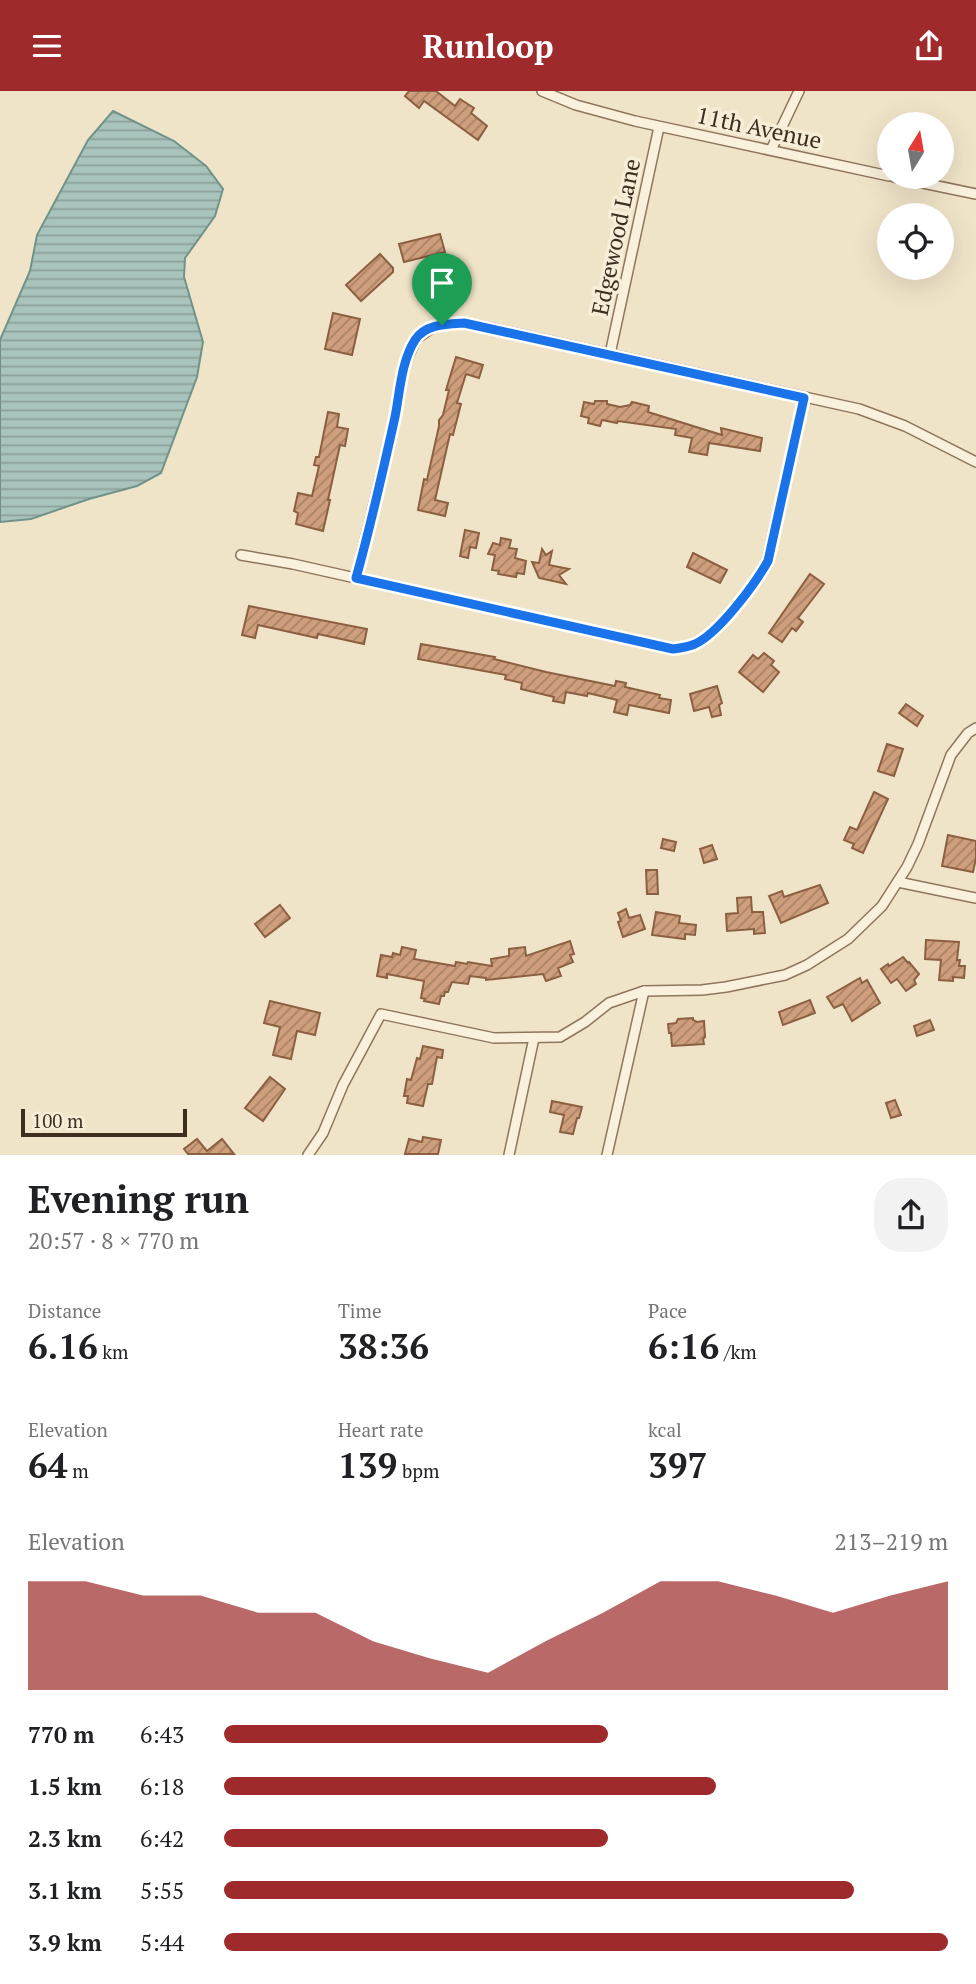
<!DOCTYPE html>
<html lang="en">
<head>
<meta charset="utf-8">
<style>
	body { margin:0; font-family:"PT Serif",serif; background:#f2f2f2; color:#202124; height:100vh; display:flex; flex-direction:column; font-size:26px; white-space:nowrap }
	* { box-sizing:border-box; margin:0 }
	p { font-size:23px; color:#757577 }
	.icon { flex:none; width:38px; height:38px; fill:none; stroke:currentColor; stroke-width:2; stroke-linecap:round; stroke-linejoin:round }
	.map { position:relative; height:1064px; overflow:hidden }
	.drawer { display:flex; flex-direction:column; background:#fff; flex:1 }
	.drawer>* { flex:none }
	.needle { width:46px; rotate:11deg }
	.controls { position:absolute; left:877px; top:21px; display:grid; gap:14px }
	.controls a { display:grid; place-items:center; width:77px; height:77px; border-radius:50%; background:#fff; box-shadow:0 7px 28px #0002; font-size:35px }
	.scale { position:absolute; left:21px; bottom:18px; width:166px; box-sizing:border-box; padding-left:7px; border:4px solid #3d2e20; border-top:0; font-size:19px; line-height:24px; white-space:nowrap; color:#3d2e20; -webkit-text-stroke:5px #f7eed8; paint-order:stroke }
	.pin { position:absolute; display:grid; place-items:center; width:60px; height:60px; color:#fff; margin:-72px -30px; border-radius:50% 50% 50% 0; rotate:-45deg; box-shadow:0 0 7px #0007 }
	.pin .icon { rotate:45deg }
	.round { display:grid; place-items:center; flex:none; width:74px; height:74px; border-radius:28px; background:#f2f2f2 }
	.summary { display:flex; align-items:center; justify-content:space-between; height:119px; padding:0 28px }
	h1 { font-size:38px; font-weight:700; line-height:52px }
	.metrics { display:grid; grid-template-columns:repeat(3,1fr); gap:10px; height:119px; padding:7px 28px }
	.metrics div { display:grid; align-content:center }
	.metrics b { font-size:35px; font-weight:700 }
	.metrics small { font-size:19px; font-weight:400 }
	.metrics p { font-size:19px }
	.chart { height:196px; padding:14px 28px }
	.chart p { display:flex; justify-content:space-between }
	.chart svg { width:100%; height:126px; margin-top:7px; fill:#9e2a2b; opacity:.7 }
	ul { padding:0 28px; list-style:none; font-size:23px }
	li { display:grid; grid-template-columns:112px 84px 1fr; align-items:center; height:52px }
	li i { height:18px; border-radius:9px; background:#9e2a2b }
	header { display:flex; justify-content:space-between; align-items:center; height:91px; padding:0 28px; background:#9e2a2b; color:#fff; font-size:32px; font-weight:700 }
	.map>svg:first-child { display:block }
	.water { fill:url(#water-rules); stroke:#6f938a; stroke-width:2 }
	.building { fill:url(#building-hatch); stroke:#8d5f41; stroke-width:2 }
	.lines { fill:none; stroke-linecap:round; stroke-linejoin:round }
	.minor-casing { stroke:#8d765c; stroke-width:12 }
	.minor { stroke:#faf1dc; stroke-width:9 }
	.route-casing { stroke:#fff; stroke-width:14 }
	.route { stroke:#1a73e8; stroke-width:9 }
	.labels { text-anchor:middle; stroke-width:7; stroke-linejoin:round; paint-order:stroke }
	.street-label { font-size:23px; fill:#3d2e20; stroke:#f7eed8 }
</style>
</head>
<body>
<header><svg class="icon" aria-label="menu" viewBox="0 0 24 24"><path d="M4 6h16M4 12h16M4 18h16"/></svg>Runloop<svg class="icon" aria-label="share" viewBox="0 0 24 24"><path d="M12 15V3M7 8l5-5 5 5M5 13v7h14v-7"/></svg></header>
<div class="map">
<svg width="976" height="1064" viewBox="0 0 976 1064">
	<defs>
		<pattern id="water-rules" width="6" height="5" patternUnits="userSpaceOnUse" patternTransform="scale(1.75)"><rect width="6" height="5" fill="#a9c4bc"/><path d="M0 2.5h6" fill="none" stroke="#8ba098"/></pattern>
		<pattern id="building-hatch" width="6" height="6" patternUnits="userSpaceOnUse" patternTransform="scale(1.75)"><rect width="6" height="6" fill="#cf9f7d"/><path d="M-1 1l2-2M0 6l6-6M5 7l2-2" fill="none" stroke="#a98266"/></pattern>
	</defs>
	<rect width="100%" height="100%" fill="#f0e4c8"/>
	<!-- water -->
	<polygon class="water" points="113,20 174,50 206,75 223,98 215,125 185,167 184,186 203,251 197,286 161,382 137,395 89,408 31,428 0,431 0,249 30,180 37,144 88,49"/>
	<!-- building -->
	<g class="building">
		<polygon points="409,0 436,0 455,15 460,8 474,17 471,22 487,35 478,49 424,10 419,17 405,5"/>
		<polygon points="440,143 445,161 404,171 399,153"/>
		<polygon points="380,163 393,177 393,181 361,210 346,194"/>
		<polygon points="333,222 360,228 352,264 325,258"/>
		<polygon points="456,266 483,274 479,287 466,283 457,312 461,313 453,344 450,343 435,409 448,412 445,425 418,419 424,388 427,389 439,335 439,329 443,324 449,299 446,299"/>
		<polygon points="595,310 607,310 607,313 620,316 630,314 632,311 649,315 648,321 722,344 721,337 762,347 760,360 709,352 707,364 689,361 692,347 675,344 676,338 618,330 617,332 602,329 600,335 588,332 589,327 581,325 584,311 594,313"/>
		<polygon points="328,321 339,323 337,336 348,338 345,355 340,354 328,409 330,409 323,440 296,433 298,422 294,420 298,402 312,405 319,375 314,374 316,366 319,366"/>
		<polygon points="465,439 479,442 476,457 470,456 468,467 460,465"/>
		<polygon points="501,447 511,449 509,457 517,458 515,467 526,470 524,483 517,482 516,486 498,483 499,480 492,479 495,464 488,463 493,452 500,454"/>
		<polygon points="542,458 546,464 552,460 549,474 569,478 559,484 566,493 539,487 532,471 539,472"/>
		<polygon points="693,462 727,479 720,492 687,476"/>
		<polygon points="810,483 824,493 798,527 803,531 796,540 792,537 782,551 769,542"/>
		<polygon points="249,515 367,538 364,553 318,543 317,547 258,534 255,547 242,544"/>
		<polygon points="421,553 495,566 494,568 546,581 615,595 616,590 626,592 625,596 660,604 659,607 671,609 669,622 629,614 627,624 614,621 617,609 588,602 587,605 566,601 564,612 553,610 554,606 521,598 522,592 505,588 506,584 418,568"/>
		<polygon points="764,562 774,570 771,574 779,581 763,601 739,581 753,564 758,568"/>
		<polygon points="717,595 722,612 719,614 721,624 712,626 709,616 694,620 690,603"/>
		<polygon points="906,613 923,625 917,635 899,622"/>
		<polygon points="887,653 903,658 894,685 878,680"/>
		<polygon points="874,701 888,708 863,762 852,757 854,753 844,749 850,736 857,739"/>
		<polygon points="948,744 976,750 976,767 973,781 942,775"/>
		<polygon points="663,748 676,751 674,760 661,757"/>
		<polygon points="712,754 717,768 704,772 700,758"/>
		<polygon points="646,779 657,779 658,803 647,803"/>
		<polygon points="820,794 828,812 781,832 769,805 782,800 784,806"/>
		<polygon points="751,806 752,821 763,821 765,842 754,843 754,838 727,840 726,823 738,822 737,807"/>
		<polygon points="280,814 290,827 265,846 255,833"/>
		<polygon points="626,818 629,827 640,824 645,838 623,846 618,831 621,830 618,822"/>
		<polygon points="656,821 680,825 679,832 696,834 695,844 685,843 685,848 652,844"/>
		<polygon points="926,849 959,851 957,869 960,869 959,875 965,875 964,887 953,886 953,890 939,889 941,869 925,868"/>
		<polygon points="570,850 574,863 570,864 573,871 558,877 561,885 546,890 543,883 486,889 486,887 470,885 468,893 452,891 448,901 445,901 444,905 441,905 439,913 424,910 425,908 421,907 424,890 387,883 387,887 377,885 381,864 392,866 393,862 400,864 402,856 416,859 414,868 455,875 456,871 467,873 468,871 492,875 491,868 509,865 509,858 525,856 526,865"/>
		<polygon points="903,866 908,872 909,871 919,883 914,889 916,893 906,900 897,888 891,892 881,878 888,873 889,875"/>
		<polygon points="860,887 862,892 867,889 880,912 852,930 843,913 834,917 827,906"/>
		<polygon points="810,909 815,922 783,934 779,921"/>
		<polygon points="270,910 320,922 315,944 297,940 291,968 273,964 280,936 264,932"/>
		<polygon points="693,927 693,929 697,931 704,930 705,946 703,948 704,953 672,955 671,942 669,942 668,933 676,932 678,928"/>
		<polygon points="930,929 934,939 917,945 914,935"/>
		<polygon points="423,955 443,959 442,967 437,966 432,993 428,993 423,1015 407,1012 408,1005 404,1005 407,988 411,989 417,967 420,968"/>
		<polygon points="270,986 285,998 263,1030 245,1017"/>
		<polygon points="895,1009 901,1024 891,1027 886,1012"/>
		<polygon points="552,1010 582,1016 579,1027 577,1027 573,1043 560,1041 564,1024 550,1021"/>
		<polygon points="423,1046 441,1049 438,1063 405,1063 409,1048 422,1051"/>
		<polygon points="197,1048 207,1060 222,1048 234,1063 188,1063 184,1058"/>
	</g>
	<g class="lines">
		<!-- minor casing -->
		<g class="minor-casing">
			<g id="minor">
				<polyline points="542,0 576,14 635,30 889,85"/>
				<polyline points="771,59 799,0"/>
				<polyline points="894,86 976,103"/>
				<polyline points="610,263 659,36"/>
				<path d="M241,464L293,473L673,558C680,557 688,556 695,553C719,542 755,494 767,470L804,307"/>
				<polyline points="356,487 395,326 404,275 416,248 433,236 442,234 464,232 496,238 859,318 905,335 976,371"/>
				<polyline points="898,791 976,807"/>
				<polyline points="308,1064 323,1042 343,994 381,923 494,947 560,946 585,931 609,912 644,900 702,899 726,896 785,884 807,874 848,848 882,815 907,776 918,753 951,664 968,642 976,637"/>
				<polyline points="509,1064 534,947"/>
				<polyline points="607,1064 644,900"/>
			</g>
		</g>
		<!-- minor -->
		<use href="#minor" class="minor"/>
	</g>
	<g class="lines">
		<!-- route casing -->
		<g class="route-casing">
			<path id="route" d="M464,232L804,307L768,470C755,493 719,542 695,553C688,556 681,557 673,558L356,487C371,434 383,380 395,326C400,301 401,271 415,249C425,233 447,233 464,232Z"/>
		</g>
		<!-- route -->
		<use href="#route" class="route"/>
	</g>
	<g class="labels">
		<!-- street labels -->
		<g class="street-label">
			<text transform="translate(759 37) rotate(12)" y="8">11th Avenue</text>
			<text transform="translate(616 146) rotate(-78)" y="8">Edgewood Lane</text>
		</g>
	</g>
</svg>
<div class="controls">
<a><svg class="needle" viewBox="-14 -14 28 28"><path d="M0-13l5 13h-10z" fill="#e53935"/><path d="M0 13l5-13h-10z" fill="#757577"/></svg></a>
<a><svg class="icon" aria-label="locate" viewBox="0 0 24 24"><circle cx="12" cy="12" r="6"/><path d="M12 2v4M12 18v4M2 12h4M18 12h4"/></svg></a>
</div>
<div class="scale">100 m</div>
<div class="pin" style="left:442px;top:234px;background:#1e9e55"><svg class="icon" aria-label="arrive" viewBox="0 0 24 24"><path d="M6 21V4h12l-3 4 3 4H6"/></svg></div>
</div>
<section class="drawer">
<div class="summary"><div><h1>Evening run</h1><p>20:57 · 8 × 770 m</p></div><a class="round"><svg class="icon" aria-label="share" viewBox="0 0 24 24"><path d="M12 15V3M7 8l5-5 5 5M5 13v7h14v-7"/></svg></a></div>
<div class="metrics">
<div><p>Distance</p><b>6.16<small> km</small></b></div>
<div><p>Time</p><b>38:36</b></div>
<div><p>Pace</p><b>6:16<small> /km</small></b></div>
</div>
<div class="metrics">
<div><p>Elevation</p><b>64<small> m</small></b></div>
<div><p>Heart rate</p><b>139<small> bpm</small></b></div>
<div><p>kcal</p><b>397</b></div>
</div>
<div class="chart"><p><span>Elevation</span>213–219 m</p>
<svg viewBox="0 0 160 44" preserveAspectRatio="none"><path d="M0 44V6L10 6L20 11L30 11L40 17L50 17L60 27L70 33L80 38L90 27L100 17L110 6L120 6L130 11L140 17L150 11L160 6V44z"/></svg>
</div>
<ul>
<li><b>770 m</b>6:43<i style="width:53%"></i></li>
<li><b>1.5 km</b>6:18<i style="width:68%"></i></li>
<li><b>2.3 km</b>6:42<i style="width:53%"></i></li>
<li><b>3.1 km</b>5:55<i style="width:87%"></i></li>
<li><b>3.9 km</b>5:44<i style="width:100%"></i></li>
</ul>
</section>
</body>
</html>
